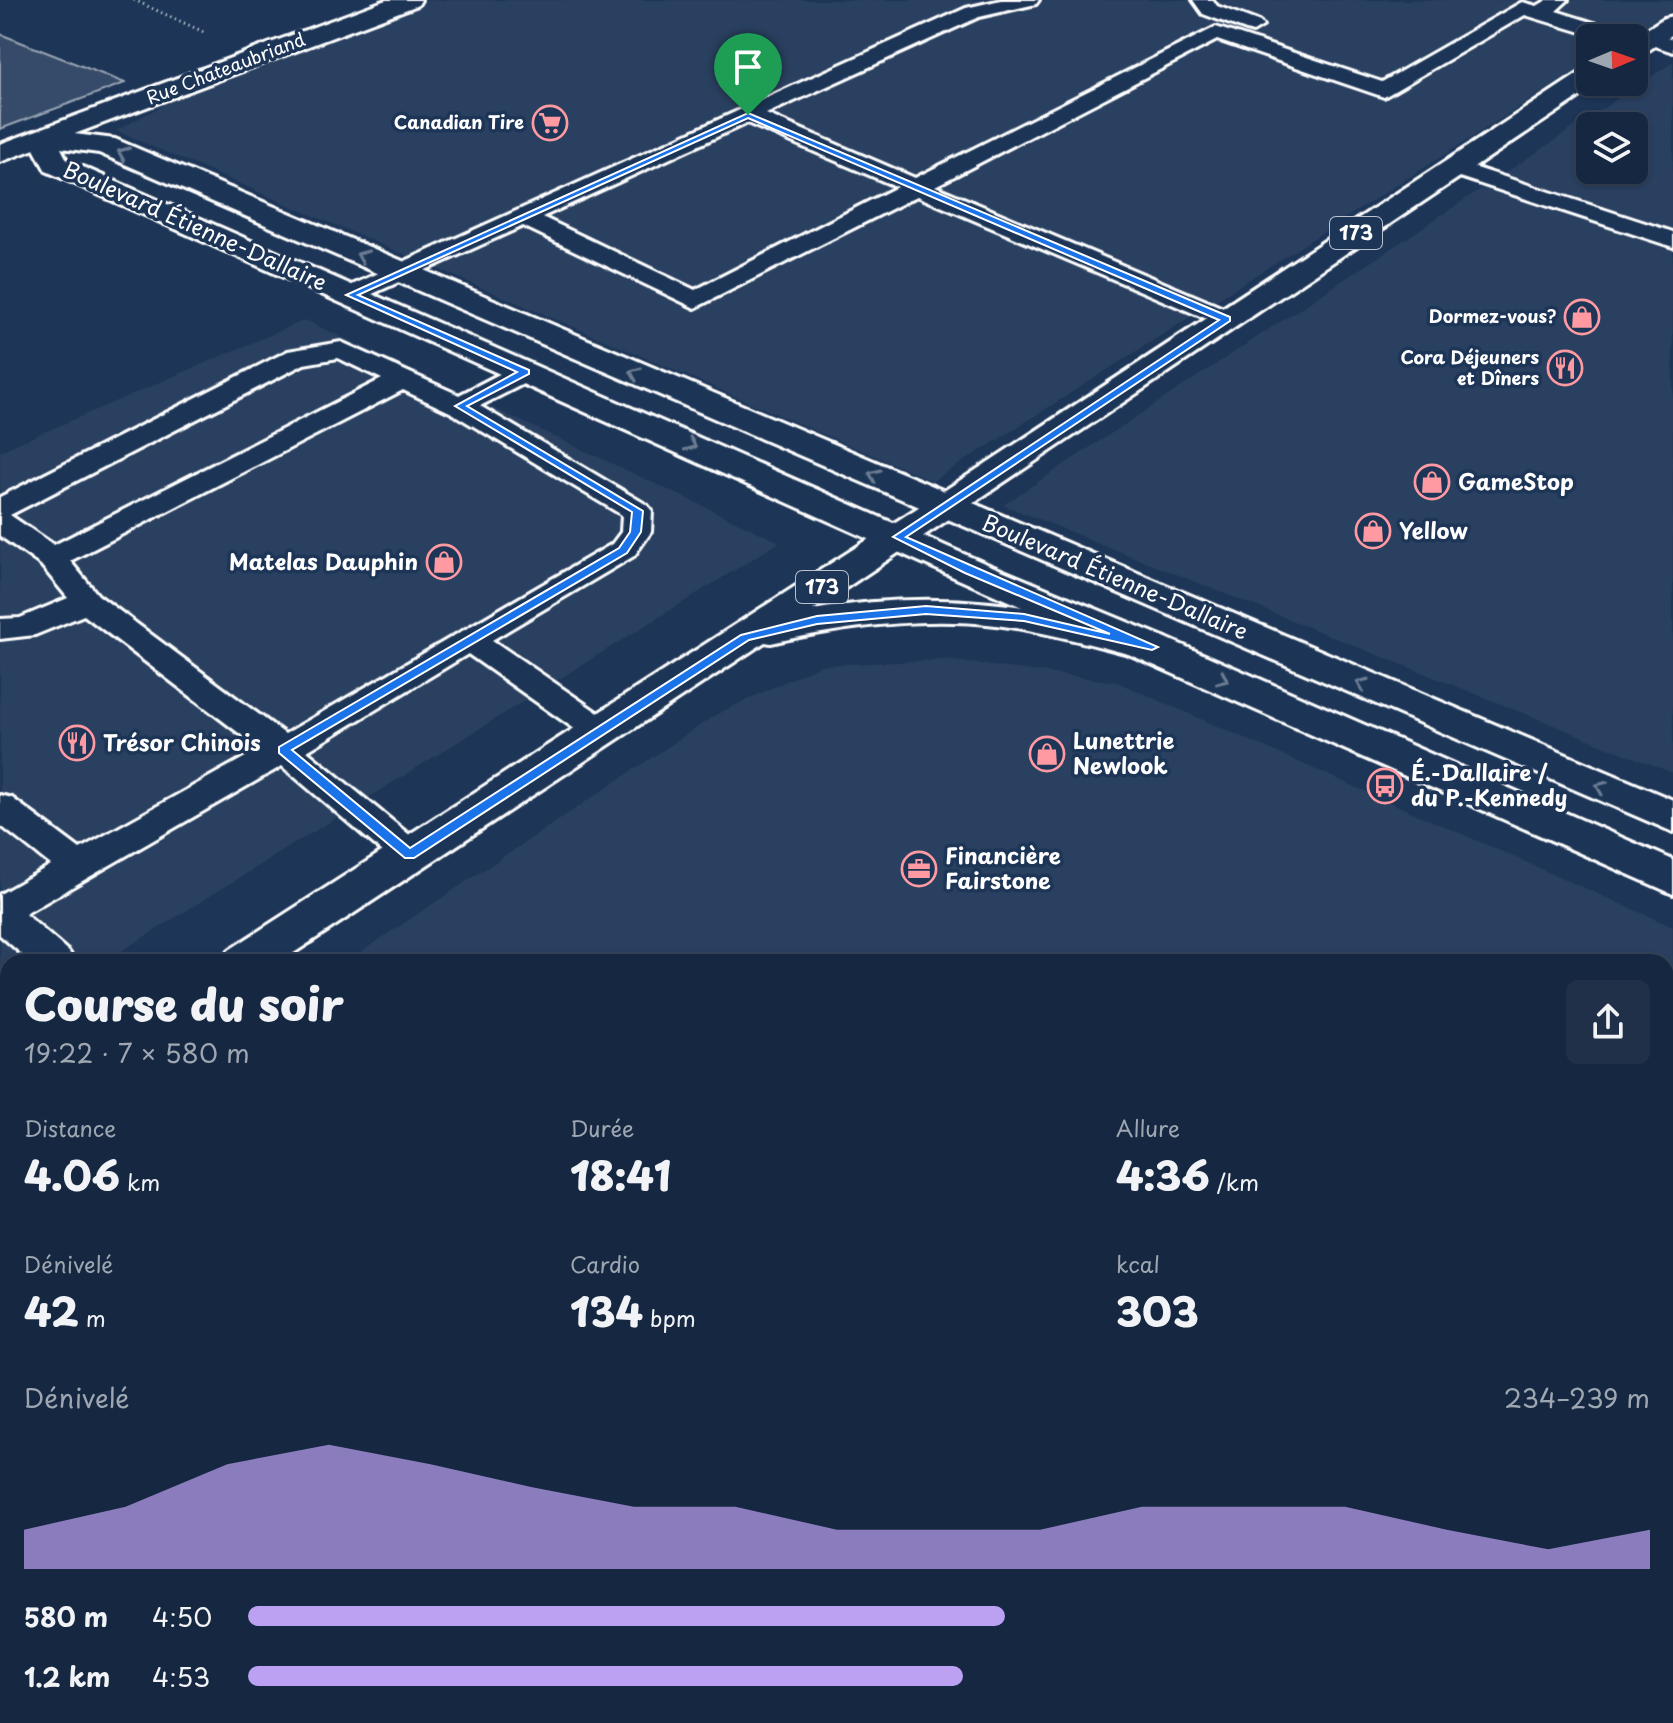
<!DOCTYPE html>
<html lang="fr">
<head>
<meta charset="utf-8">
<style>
	body { margin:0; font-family:"Playpen Sans",sans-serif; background:#1f3048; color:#f1f3f6; height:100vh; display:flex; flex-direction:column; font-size:30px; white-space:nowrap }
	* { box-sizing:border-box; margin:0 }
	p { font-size:26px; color:#9ea6b1 }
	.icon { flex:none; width:44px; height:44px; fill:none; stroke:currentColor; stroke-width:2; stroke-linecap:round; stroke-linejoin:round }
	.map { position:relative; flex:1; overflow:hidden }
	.sheet { position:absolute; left:0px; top:954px; width:1674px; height:770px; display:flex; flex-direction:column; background:#162841; border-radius:24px 24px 0 0; box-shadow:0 2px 6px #0004,0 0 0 2px #35445a }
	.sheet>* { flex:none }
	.needle { width:52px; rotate:88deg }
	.tools { position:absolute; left:1576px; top:24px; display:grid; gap:16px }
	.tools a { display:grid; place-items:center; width:72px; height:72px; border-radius:12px; background:#162841; box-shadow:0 2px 6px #0004,0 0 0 2px #35445a; font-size:40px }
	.pin { position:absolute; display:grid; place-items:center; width:68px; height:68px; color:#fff; margin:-82px -34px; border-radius:50% 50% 50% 0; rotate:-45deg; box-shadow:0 0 8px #0007 }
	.pin .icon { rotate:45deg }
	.round { display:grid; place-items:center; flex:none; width:84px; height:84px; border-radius:12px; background:#1f3048 }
	.overview { display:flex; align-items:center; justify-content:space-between; height:136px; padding:0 24px }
	h1 { font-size:44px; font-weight:800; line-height:60px }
	.stats { display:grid; grid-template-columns:repeat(3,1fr); gap:12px; height:136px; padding:8px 24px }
	.stats div { display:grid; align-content:center }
	.stats b { font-size:40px; font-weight:800 }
	.stats small { font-size:22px; font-weight:400 }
	.stats p { font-size:22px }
	.chart { height:224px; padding:16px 24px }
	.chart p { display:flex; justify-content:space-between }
	.chart svg { width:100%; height:144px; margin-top:8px; fill:#bca0f2; opacity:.7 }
	ul { padding:0 24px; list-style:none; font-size:26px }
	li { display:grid; grid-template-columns:128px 96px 1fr; align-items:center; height:60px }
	li i { height:20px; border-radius:10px; background:#bca0f2 }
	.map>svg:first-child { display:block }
	.built { fill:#2a4161; fill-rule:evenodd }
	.green { fill:#364b69; stroke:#9aa5b4; stroke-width:2 }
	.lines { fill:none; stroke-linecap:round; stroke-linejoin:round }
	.service-casing { stroke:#fff; stroke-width:6 }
	.minor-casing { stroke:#fff; stroke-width:6 }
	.tertiary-casing { stroke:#fff; stroke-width:6 }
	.primary-casing { stroke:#fff; stroke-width:6 }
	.path { stroke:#fff; stroke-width:3; stroke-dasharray:1 4; stroke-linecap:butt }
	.service { fill:#1d3557; fill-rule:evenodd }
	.minor { fill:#1d3557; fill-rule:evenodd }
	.tertiary { fill:#1d3557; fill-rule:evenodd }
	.primary { fill:#1d3557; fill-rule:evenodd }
	.oneway { stroke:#6c7c92 }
	.route { fill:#1a73e8; stroke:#fff; stroke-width:2; fill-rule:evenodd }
	.labels { text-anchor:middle; stroke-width:7; stroke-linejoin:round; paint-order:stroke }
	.far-street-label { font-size:18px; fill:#fff; stroke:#1d3557 }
	.far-poi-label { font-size:18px; font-weight:bold; fill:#fff; stroke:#1d3557; text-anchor:end }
	.shield { fill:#1d3557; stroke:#bbc2cd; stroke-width:2 }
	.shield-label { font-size:20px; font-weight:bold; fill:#fff }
	.street-label { font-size:22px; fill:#fff; stroke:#1d3557 }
	.poi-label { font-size:22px; font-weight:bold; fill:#fff; stroke:#1d3557; text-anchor:start }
</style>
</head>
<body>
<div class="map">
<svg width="1673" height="1723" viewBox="0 0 1673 1723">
	<rect width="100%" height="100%" fill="#1d3557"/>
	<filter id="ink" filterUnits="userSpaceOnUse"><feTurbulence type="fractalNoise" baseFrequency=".0125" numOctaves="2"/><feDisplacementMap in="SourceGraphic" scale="16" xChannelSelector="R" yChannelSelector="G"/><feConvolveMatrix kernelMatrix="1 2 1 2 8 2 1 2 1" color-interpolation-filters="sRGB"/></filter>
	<g filter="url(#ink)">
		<!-- built -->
		<g class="built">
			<polygon points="425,0 1673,0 1673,9 1627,38 1590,38 1590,62 933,481 116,131 172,100"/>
			<path d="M1673,62V773L1003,505ZM1590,126H1634V170H1590Z"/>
			<polygon points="305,320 780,542 104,962 8,962 8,1022 0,1027 0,451"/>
			<polygon points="946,660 1117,682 1673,927 1673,1723 0,1723 0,1193 8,1188 8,1716 1666,1716 1666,962 346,962 717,714 820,665"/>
		</g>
		<!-- green -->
		<polygon class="green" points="0,34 125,83 0,129"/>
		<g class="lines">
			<!-- service casing -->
			<g class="service-casing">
				<g id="service">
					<path d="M1001,0H1039L1036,4L979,17L766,114L915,178L1216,27L1382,82L1522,2L1537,6L1547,0H1568L1556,11L1630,34L1633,38H1601L1525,15L1384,97L1217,40L935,186L1235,313L1239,319L1235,325L1226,327L917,196L695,308L523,226L359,300H341L337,295L341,290L966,8ZM747,123L897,187L695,290L542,217Z"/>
					<polygon points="1193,0 1213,0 1217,6 1260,22 1263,26 1253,32 1246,30 1203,14"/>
					<polygon points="1650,32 1673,39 1673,52 1643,42 1640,38"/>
					<polygon points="1455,161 1673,232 1673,247 1447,173 1443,168 1447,163"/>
					<path d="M341,342L459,395L515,366H535L538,372L535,378L480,406L647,505L652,511L651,532L634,556L492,640L613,723L618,731L613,739L601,742L589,739L468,654L307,751L423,846L428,855L423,864L410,868L397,864L282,766L25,914L69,952L75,962H31L0,935V894L51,865L0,825V795L12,798L80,849L260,749L84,615L35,635L0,639V619L20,618L68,598L41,565L0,536V497L288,351ZM338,358L382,379L54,545L10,515L304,364ZM403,390L450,412L622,515L621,532L612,544L285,734L98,595L70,561Z"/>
				</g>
			</g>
			<!-- minor casing -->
			<g class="minor-casing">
				<polygon id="minor" points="386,0 421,0 418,5 0,162 0,144"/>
			</g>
			<!-- tertiary casing -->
			<g class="tertiary-casing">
				<polygon id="tertiary" points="42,130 115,139 1673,800 1673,832 99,153 61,148 67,160 982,562 1166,638 1673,860 1673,894 956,578 46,171 28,138 32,132"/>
			</g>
			<!-- primary casing -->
			<g class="primary-casing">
				<g id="primary">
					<polygon points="1673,16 1673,34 1643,54 1634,57 1633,38 1664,18"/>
					<path d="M1590,70V82L1599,84L813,610C941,587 1042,605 1166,638L1172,647L1166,656L1152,660C1100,647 1049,632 996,625C921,616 845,627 771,643L765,642L280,962H222L229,950L967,476L1581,72Z"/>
					<polygon points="8,1096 8,1140 0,1142 0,1098"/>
				</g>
			</g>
			<!-- path -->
			<polyline class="path" points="134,0 206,33"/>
			<!-- service -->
			<use href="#service" class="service"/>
			<!-- minor -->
			<use href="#minor" class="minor"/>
			<!-- tertiary -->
			<use href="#tertiary" class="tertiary"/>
			<!-- primary -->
			<use href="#primary" class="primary"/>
		</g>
		<!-- one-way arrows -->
		<defs><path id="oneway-chevron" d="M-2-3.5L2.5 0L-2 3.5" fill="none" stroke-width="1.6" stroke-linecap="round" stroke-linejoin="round" transform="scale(2)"/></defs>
		<g class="oneway">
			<use href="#oneway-chevron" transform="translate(123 153) rotate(-157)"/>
			<use href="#oneway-chevron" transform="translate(362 256) rotate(-157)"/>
			<use href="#oneway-chevron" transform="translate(635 373) rotate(-157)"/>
			<use href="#oneway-chevron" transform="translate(691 445) rotate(24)"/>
			<use href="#oneway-chevron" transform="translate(874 475) rotate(-157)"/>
			<use href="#oneway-chevron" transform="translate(1223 679) rotate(24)"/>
			<use href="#oneway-chevron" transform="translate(1362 684) rotate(-157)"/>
			<use href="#oneway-chevron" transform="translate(1601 787) rotate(-157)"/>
		</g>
	</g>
	<!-- route -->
	<path class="route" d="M748,113L1230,317V321L906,537L1158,647L1152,650L1024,621L926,614L817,624L749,640L414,858H405L279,753V747L619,548L630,532L632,512L455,406L517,372L346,295ZM748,118L1219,320L893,537L965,573L1110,634L1024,614L926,606L817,616L741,635L410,848L292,750L627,553L641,532L643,511L467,406L529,374V370L358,295Z"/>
	<!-- icons -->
	<defs>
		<g id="supermarket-ring" transform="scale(1.8)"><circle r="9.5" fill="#1d3557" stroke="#ff9aa2" stroke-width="1.5"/><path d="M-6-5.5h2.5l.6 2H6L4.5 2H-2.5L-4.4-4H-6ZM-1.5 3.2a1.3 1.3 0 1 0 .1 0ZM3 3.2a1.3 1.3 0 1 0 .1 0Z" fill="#ff9aa2"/></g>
		<g id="shop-ring" transform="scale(1.8)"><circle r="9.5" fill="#1d3557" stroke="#ff9aa2" stroke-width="1.5"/><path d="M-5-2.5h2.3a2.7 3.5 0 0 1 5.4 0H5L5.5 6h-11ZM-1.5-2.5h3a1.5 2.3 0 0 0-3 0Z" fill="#ff9aa2"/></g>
		<g id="restaurant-ring" transform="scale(1.8)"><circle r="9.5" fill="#1d3557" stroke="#ff9aa2" stroke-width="1.5"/><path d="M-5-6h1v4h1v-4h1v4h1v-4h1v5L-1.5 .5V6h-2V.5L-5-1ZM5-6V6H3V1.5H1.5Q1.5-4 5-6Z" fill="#ff9aa2"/></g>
		<g id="bus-ring" transform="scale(1.8)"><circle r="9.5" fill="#1d3557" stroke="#ff9aa2" stroke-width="1.5"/><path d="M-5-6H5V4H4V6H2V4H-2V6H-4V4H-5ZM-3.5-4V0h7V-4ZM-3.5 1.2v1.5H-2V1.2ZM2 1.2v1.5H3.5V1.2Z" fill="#ff9aa2"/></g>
		<g id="office-ring" transform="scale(1.8)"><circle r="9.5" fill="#1d3557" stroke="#ff9aa2" stroke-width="1.5"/><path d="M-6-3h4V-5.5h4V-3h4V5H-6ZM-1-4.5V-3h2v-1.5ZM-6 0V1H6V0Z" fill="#ff9aa2"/></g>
	</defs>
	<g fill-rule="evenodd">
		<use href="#supermarket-ring" x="550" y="123"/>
		<use href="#shop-ring" x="1582" y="317"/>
		<use href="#restaurant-ring" x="1565" y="368"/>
		<use href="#shop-ring" x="1432" y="482"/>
		<use href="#shop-ring" x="1373" y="531"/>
		<use href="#shop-ring" x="444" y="562"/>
		<use href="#restaurant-ring" x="77" y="743"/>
		<use href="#shop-ring" x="1047" y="754"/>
		<use href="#bus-ring" x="1385" y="786"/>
		<use href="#office-ring" x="919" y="869"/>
	</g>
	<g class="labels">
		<!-- far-street labels -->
		<g class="far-street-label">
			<text transform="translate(226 69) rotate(-21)" y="6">Rue Chateaubriand</text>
		</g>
		<!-- far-poi labels -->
		<g class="far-poi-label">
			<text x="524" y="129">Canadian Tire</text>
			<text x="1556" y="323">Dormez-vous?</text>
			<text x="1539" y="364">Cora Déjeuners<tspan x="1539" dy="21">et Dîners</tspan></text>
		</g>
		<!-- shield labels -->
		<g class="shield">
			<rect x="1330" y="217" width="52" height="32" rx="6"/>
			<rect x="796" y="571" width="52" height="32" rx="6"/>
		</g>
		<g class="shield-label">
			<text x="1356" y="240">173</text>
			<text x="822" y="594">173</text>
		</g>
		<!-- street labels -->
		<g class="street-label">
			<text transform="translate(195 226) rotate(24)" y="8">Boulevard Étienne-Dallaire</text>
			<text transform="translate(1115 577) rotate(23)" y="8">Boulevard Étienne-Dallaire</text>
		</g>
		<!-- poi labels -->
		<g class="poi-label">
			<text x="1458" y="490">GameStop</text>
			<text x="1399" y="539">Yellow</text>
			<text x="418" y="570" text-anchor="end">Matelas Dauphin</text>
			<text x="1073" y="749">Lunettrie<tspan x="1073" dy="25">Newlook</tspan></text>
			<text x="103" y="751">Trésor Chinois</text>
			<text x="1411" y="781">É.-Dallaire /<tspan x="1411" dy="25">du P.-Kennedy</tspan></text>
			<text x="945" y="864">Financière<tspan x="945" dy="25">Fairstone</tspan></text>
		</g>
	</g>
</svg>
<div class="tools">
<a><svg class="needle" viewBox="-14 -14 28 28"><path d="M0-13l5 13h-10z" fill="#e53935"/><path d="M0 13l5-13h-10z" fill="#9ea6b1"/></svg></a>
<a><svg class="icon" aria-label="layers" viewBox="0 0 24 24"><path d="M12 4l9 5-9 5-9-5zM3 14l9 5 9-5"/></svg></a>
</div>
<div class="pin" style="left:748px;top:115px;background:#1e9e55"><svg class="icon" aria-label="arrive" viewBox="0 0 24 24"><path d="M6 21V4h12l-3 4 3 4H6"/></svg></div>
<section class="sheet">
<div class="overview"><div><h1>Course du soir</h1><p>19:22 · 7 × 580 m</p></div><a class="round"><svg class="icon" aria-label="share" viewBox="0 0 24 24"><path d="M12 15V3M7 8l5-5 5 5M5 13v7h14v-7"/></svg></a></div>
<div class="stats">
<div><p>Distance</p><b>4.06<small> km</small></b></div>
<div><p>Durée</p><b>18:41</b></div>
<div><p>Allure</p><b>4:36<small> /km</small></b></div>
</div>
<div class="stats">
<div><p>Dénivelé</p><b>42<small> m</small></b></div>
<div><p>Cardio</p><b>134<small> bpm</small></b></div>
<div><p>kcal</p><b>303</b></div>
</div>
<div class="chart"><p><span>Dénivelé</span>234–239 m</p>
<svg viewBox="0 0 160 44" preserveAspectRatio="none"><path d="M0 44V32L10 25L20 12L30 6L40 12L50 19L60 25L70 25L80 32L90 32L100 32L110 25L120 25L130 25L140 32L150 38L160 32V44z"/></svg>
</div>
<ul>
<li><b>580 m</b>4:50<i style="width:54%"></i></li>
<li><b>1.2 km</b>4:53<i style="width:51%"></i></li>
</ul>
</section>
</div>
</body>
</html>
